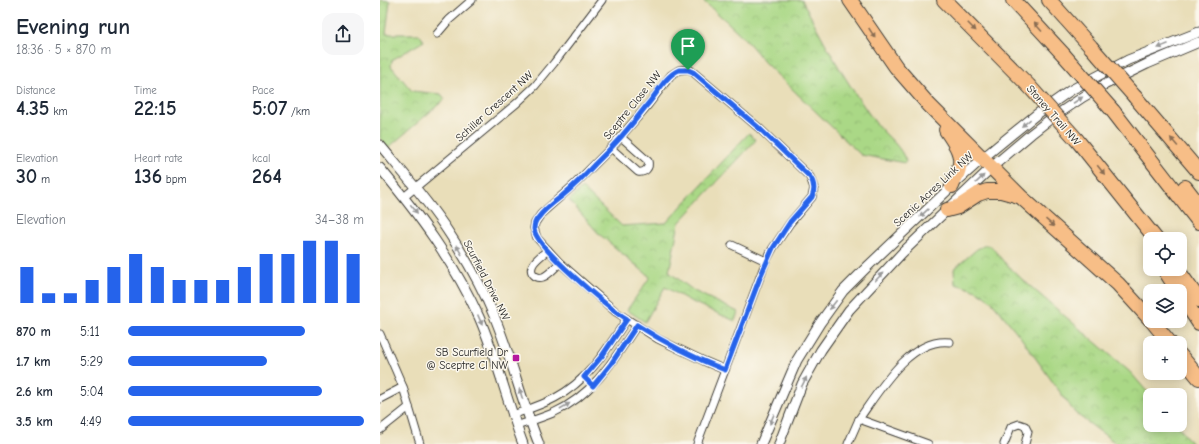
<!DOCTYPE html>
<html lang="en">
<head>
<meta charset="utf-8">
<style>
	body { margin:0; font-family:"Comic Neue",sans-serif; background:#f6f6f7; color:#1f2937; height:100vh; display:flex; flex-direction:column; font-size:15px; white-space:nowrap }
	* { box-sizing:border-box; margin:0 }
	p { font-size:13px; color:#747a83 }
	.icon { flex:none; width:22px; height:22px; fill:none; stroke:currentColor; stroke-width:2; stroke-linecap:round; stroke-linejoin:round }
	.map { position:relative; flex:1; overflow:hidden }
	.sheet { display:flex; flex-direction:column; background:#fff; width:380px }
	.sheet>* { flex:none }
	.fabs { position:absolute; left:763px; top:232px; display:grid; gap:8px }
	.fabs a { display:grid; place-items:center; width:44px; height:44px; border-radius:8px; background:#fff; box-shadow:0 2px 10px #0003; font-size:20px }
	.pin { position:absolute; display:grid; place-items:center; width:34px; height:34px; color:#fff; margin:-41px -17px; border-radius:50% 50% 50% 0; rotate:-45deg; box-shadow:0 0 4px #0007 }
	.pin .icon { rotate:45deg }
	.round { display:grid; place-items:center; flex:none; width:42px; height:42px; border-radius:12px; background:#f6f6f7 }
	.head { display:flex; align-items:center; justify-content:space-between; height:68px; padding:0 16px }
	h1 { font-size:22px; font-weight:800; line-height:30px }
	.stats { display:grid; grid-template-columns:repeat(3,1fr); gap:6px; height:68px; padding:4px 16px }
	.stats div { display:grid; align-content:center }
	.stats b { font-size:20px; font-weight:800 }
	.stats small { font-size:11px; font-weight:400 }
	.stats p { font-size:11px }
	.chart { height:112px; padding:8px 16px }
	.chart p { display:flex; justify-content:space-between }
	.chart svg { width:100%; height:72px; margin-top:4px; stroke:#2563eb; stroke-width:6 }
	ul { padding:0 16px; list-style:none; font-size:13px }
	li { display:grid; grid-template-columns:64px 48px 1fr; align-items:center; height:30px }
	li i { height:10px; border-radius:5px; background:#2563eb }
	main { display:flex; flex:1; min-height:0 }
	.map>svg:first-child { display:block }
	.park { fill:url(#park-crowns); stroke:#637a51 }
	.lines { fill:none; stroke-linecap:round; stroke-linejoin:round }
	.minor-casing { stroke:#3b3934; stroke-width:9 }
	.tertiary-casing { stroke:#3b3934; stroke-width:11 }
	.motorway-casing { stroke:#3b3934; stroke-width:16 }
	.minor { stroke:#fff; stroke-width:7 }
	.tertiary { stroke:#fff; stroke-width:9 }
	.motorway { stroke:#f7be87; stroke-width:14 }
	.motorway-bridge-casing { stroke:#3b3934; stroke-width:16; stroke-linecap:butt }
	.motorway-bridge { stroke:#f7be87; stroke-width:14 }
	.oneway { fill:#8a6d52 }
	.oneway2 { fill:#999 }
	.route-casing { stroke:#fff; stroke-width:8 }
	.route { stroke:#2563eb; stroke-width:5 }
	.poi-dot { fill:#b5179e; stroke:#fbf7ec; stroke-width:1.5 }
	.labels { text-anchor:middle; stroke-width:3; stroke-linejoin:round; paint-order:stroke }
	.street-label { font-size:11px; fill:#1c1c1c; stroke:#fbf7ec }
	.poi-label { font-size:11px; fill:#1c1c1c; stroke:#fbf7ec; text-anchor:end }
</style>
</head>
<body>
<main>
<section class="sheet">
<div class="head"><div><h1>Evening run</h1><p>18:36 · 5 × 870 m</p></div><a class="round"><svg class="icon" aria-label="share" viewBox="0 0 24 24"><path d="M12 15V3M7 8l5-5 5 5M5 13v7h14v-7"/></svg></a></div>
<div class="stats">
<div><p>Distance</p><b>4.35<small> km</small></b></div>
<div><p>Time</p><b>22:15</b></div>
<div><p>Pace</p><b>5:07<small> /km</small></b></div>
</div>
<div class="stats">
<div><p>Elevation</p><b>30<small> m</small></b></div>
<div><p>Heart rate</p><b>136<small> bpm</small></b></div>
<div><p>kcal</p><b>264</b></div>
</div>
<div class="chart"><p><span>Elevation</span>34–38 m</p>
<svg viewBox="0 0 160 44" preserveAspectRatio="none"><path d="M5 44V22M15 44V38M25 44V38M35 44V30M45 44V22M55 44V14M65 44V22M75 44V30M85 44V30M95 44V30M105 44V22M115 44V14M125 44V14M135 44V6M145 44V6M155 44V14"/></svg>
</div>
<ul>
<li><b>870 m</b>5:11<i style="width:75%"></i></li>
<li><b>1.7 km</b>5:29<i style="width:59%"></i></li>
<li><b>2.6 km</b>5:04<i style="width:82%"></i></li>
<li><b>3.5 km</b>4:49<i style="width:100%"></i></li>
</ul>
</section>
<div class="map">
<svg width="819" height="444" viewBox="0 0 819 444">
	<defs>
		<pattern id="park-crowns" width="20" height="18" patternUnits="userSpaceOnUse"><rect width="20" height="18" fill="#aad886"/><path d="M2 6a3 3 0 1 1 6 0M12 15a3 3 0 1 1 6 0" fill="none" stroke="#92b973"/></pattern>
	</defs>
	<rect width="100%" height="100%" fill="#fbf7ec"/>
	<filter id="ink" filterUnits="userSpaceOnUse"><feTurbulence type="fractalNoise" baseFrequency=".025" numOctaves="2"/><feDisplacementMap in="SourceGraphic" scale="8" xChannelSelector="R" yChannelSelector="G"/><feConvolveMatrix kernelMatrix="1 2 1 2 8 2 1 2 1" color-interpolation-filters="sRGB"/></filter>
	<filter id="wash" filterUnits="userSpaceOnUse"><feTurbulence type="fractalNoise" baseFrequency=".012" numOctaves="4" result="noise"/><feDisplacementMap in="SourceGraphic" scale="16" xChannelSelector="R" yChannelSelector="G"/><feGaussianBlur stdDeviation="0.9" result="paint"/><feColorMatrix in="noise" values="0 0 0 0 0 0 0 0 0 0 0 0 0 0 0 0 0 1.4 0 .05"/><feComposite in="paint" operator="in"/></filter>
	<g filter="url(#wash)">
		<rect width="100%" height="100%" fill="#e9deb9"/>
		<!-- park -->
		<g class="park">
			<polygon points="0,0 10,1 6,34 39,34 44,41 12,60 11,66 32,91 61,94 65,99 8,148 0,138"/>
			<path d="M322,0H422C441,36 460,72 483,105C489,114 495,123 502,130C512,141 520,146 526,161L525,163L481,155L384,62C367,38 344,19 322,0Z"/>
			<polygon points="369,133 376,140 299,223 289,272 314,291 358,312 355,321 310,301 285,287 265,322 247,310 270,277 219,234 189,200 202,188 242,226 286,223"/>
			<polygon points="606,245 611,246 623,261 643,280 750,372 770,395 770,425 797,425 812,444 737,444 695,413 639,335 613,303 604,295 592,289 575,284 574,269 597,249"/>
		</g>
	</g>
	<g filter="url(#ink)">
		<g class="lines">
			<!-- minor casing -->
			<g class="minor-casing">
				<g id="minor">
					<polyline points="57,34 69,20 92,0"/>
					<polygon points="309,69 313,72 379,128 430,177 434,188 432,197 410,223 393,248 386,261 345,370 324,361 278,339 236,312 180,263 157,238 154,228 155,223 161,214 196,183 231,148 268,105 291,75 299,70"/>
					<path d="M231,148L258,172C265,173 270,168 268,161L241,137"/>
					<polyline points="24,197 137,103 155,86 174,63 222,0"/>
					<polyline points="352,245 386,261"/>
					<path d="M168,250C162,255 145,266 154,275C156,277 159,278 163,277C169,275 175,267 180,263"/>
					<polyline points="0,334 23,387 40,444"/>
					<polyline points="0,399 23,387"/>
					<path d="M132,415C146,410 162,405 175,398C209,380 227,349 247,319"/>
					<path d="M479,419C499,391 530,337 570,342"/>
					<path d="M136,426C148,422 161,418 173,413C213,395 234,360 257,325"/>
					<polyline points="0,430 29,407"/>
					<polyline points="317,444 345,370"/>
					<polyline points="468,444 479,419 548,444"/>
					<polyline points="624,444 631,427 639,424 645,426 648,432 645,444"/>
				</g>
			</g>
			<!-- tertiary casing -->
			<g class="tertiary-casing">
				<g id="tertiary">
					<path d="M0,145C24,174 49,202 69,233C87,260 103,289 115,318C132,359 142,403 159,444"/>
					<path d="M0,168C39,215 74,262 99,317C117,358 127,402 143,444"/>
					<polyline points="381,444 417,360 440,323 463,291 489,265 572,186 603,158 631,135 657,114 691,90 748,60 819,32"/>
					<polyline points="399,444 422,384 441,350 469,310 522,253 612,167 651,134 669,120 703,97 724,85 767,64 819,42"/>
				</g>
			</g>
			<!-- motorway casing -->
			<g class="motorway-casing">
				<g id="motorway">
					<polyline points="470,0 516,67 549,105 641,197 738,284 770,319"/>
					<polyline points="564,0 648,85"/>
					<polyline points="633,0 683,54"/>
					<polyline points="669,0 711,47"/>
					<polyline points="755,97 819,172"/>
					<polyline points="733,111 819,222"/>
					<path d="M566,130C573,141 584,154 579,168C578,174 574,180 572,186"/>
					<polyline points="697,140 776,239"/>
					<polyline points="805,187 819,205"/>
					<polyline points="567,210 578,207 598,194 607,191 621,191 639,196"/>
					<polyline points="784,269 798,291"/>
					<polyline points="797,269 819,300"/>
					<polyline points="800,294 819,323"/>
					<polyline points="772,321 790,343"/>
					<polyline points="800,355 819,378"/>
				</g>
			</g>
			<!-- minor -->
			<use href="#minor" class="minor"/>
			<!-- tertiary -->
			<use href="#tertiary" class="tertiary"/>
			<!-- motorway -->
			<use href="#motorway" class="motorway"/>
			<!-- motorway-bridge casing -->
			<g class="motorway-bridge-casing">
				<g id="motorway-bridge">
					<polyline points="711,47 755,97"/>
					<polyline points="683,54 733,111"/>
					<polyline points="648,85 697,140"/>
				</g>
			</g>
			<!-- motorway-bridge -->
			<use href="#motorway-bridge" class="motorway-bridge"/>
		</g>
		<!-- one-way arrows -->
		<defs><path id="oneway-solid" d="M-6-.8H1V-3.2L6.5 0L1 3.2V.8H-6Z"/></defs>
		<g class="oneway">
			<use href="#oneway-solid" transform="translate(592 27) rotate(45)"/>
			<use href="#oneway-solid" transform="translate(658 27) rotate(-132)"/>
			<use href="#oneway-solid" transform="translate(492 33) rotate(57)"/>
			<use href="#oneway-solid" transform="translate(794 142) rotate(-130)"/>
			<use href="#oneway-solid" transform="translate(721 170) rotate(51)"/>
			<use href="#oneway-solid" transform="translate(670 223) rotate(41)"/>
		</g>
		<g class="oneway2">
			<use href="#oneway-solid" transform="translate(783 46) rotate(158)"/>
			<use href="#oneway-solid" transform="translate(698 100) rotate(-33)"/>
			<use href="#oneway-solid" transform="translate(646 123) rotate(141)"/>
			<use href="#oneway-solid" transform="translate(600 179) rotate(-44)"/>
			<use href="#oneway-solid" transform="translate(34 209) rotate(52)"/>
			<use href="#oneway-solid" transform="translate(544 213) rotate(137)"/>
			<use href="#oneway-solid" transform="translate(79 250) rotate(-120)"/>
			<use href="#oneway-solid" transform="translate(499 277) rotate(-46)"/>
			<use href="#oneway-solid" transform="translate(453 305) rotate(127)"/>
			<use href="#oneway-solid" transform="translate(100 320) rotate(67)"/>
			<use href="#oneway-solid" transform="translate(424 382) rotate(-63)"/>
			<use href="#oneway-solid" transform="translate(141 394) rotate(-107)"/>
			<use href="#oneway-solid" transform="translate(185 406) rotate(-30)"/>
			<use href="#oneway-solid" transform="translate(392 419) rotate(113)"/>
		</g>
	</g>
	<g class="lines" filter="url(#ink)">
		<!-- route casing -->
		<g class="route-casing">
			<path id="route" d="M299,70H308L313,72L379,128L430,177C435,184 435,190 432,197L410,222L393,248L381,275L345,370C314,358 285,343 257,325L231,364L213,386L204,377L222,356L247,319C229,308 156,248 154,229C154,225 155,221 158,218C164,209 174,202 182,196C194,186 205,175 215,164C234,146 251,126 267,105C277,94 285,76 299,70Z"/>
		</g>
		<!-- route -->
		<use href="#route" class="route"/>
	</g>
	<!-- markers -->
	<rect class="poi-dot" x="132" y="354" width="8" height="8" rx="2"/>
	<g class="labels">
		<!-- street labels -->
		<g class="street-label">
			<text transform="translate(252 105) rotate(-51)" y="4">Sceptre Close NW</text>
			<text transform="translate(114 106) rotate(-42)" y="4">Schiller Crescent NW</text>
			<text transform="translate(674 115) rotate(49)" y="4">Stoney Trail NW</text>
			<text transform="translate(553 189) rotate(-43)" y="4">Scenic Acres Link NW</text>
			<text transform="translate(107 280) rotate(63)" y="4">Scurfield Drive NW</text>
		</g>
		<!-- poi labels -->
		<g class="poi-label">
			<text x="128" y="356">SB Scurfield Dr<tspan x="128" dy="13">@ Sceptre Cl NW</tspan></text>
		</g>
	</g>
</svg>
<div class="fabs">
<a><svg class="icon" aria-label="locate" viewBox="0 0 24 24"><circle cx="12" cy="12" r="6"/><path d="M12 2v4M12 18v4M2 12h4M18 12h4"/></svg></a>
<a><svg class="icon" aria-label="layers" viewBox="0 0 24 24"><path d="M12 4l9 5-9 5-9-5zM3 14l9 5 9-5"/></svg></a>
<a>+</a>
<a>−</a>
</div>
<div class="pin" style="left:308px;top:70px;background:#1e9e55"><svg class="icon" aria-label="arrive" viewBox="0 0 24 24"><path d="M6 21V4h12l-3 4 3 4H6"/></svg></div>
</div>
</main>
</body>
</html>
